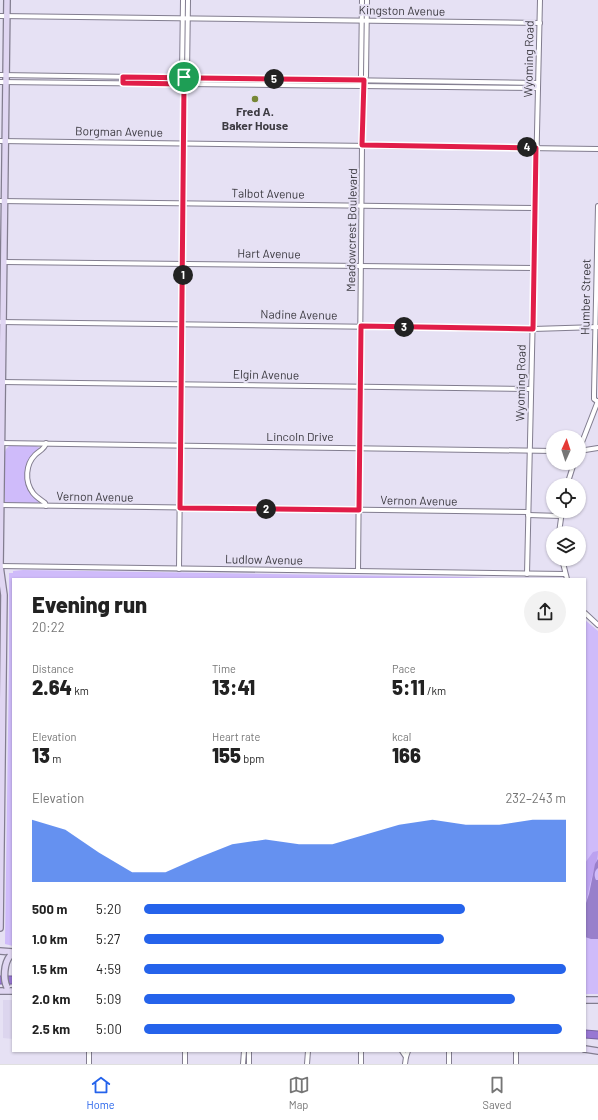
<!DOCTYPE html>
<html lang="en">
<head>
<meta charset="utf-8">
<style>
	body { margin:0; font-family:Barlow,sans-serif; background:#f2f2f2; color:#222; height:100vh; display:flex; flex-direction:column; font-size:15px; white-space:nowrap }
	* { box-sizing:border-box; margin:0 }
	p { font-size:13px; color:#767676 }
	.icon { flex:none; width:22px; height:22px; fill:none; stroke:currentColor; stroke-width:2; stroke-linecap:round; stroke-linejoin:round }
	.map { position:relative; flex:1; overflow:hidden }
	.drawer { position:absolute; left:12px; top:578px; width:574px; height:474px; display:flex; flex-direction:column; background:#fff; border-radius:0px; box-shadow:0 1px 3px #0004 }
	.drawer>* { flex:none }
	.needle { width:26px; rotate:3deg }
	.buttons { position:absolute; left:546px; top:430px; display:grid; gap:8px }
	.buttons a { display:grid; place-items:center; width:40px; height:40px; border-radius:50%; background:#fff; box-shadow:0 1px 3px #0004; font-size:20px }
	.pin { position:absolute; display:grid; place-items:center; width:34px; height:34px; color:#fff; margin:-17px; border:2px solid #fff; border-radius:50%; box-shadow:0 1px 4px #0007 }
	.km { position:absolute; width:20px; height:20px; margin:-10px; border-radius:50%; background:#222; color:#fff; font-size:11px; line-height:20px; text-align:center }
	.round { display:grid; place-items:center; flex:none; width:42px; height:42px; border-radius:21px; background:#f2f2f2 }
	.overview { display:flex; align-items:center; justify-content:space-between; height:68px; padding:0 20px }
	h1 { font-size:22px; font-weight:800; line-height:30px }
	.stats { display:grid; grid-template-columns:repeat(3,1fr); gap:6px; height:68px; padding:4px 20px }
	.stats div { display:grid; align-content:center }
	.stats b { font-size:20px; font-weight:800 }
	.stats small { font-size:11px; font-weight:400 }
	.stats p { font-size:11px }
	.chart { height:112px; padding:8px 20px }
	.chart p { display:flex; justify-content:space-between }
	.chart svg { width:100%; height:72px; margin-top:4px; fill:#2563eb; opacity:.7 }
	ul { padding:0 20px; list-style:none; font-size:13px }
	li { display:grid; grid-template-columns:64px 48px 1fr; align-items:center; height:30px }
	li i { height:10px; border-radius:5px; background:#2563eb }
	.tab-bar { display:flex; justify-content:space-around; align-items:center; height:56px; border-top:1px solid #e0e0e0; background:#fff; font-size:11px; color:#767676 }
	.tab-bar a { display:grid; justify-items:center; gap:2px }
	.tab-bar .on { color:#2563eb }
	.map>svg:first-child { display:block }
	.built { fill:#dcd5ee }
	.green { fill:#cfbbfa }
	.forest { fill:#bca2f0 }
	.water { fill:#9980cb }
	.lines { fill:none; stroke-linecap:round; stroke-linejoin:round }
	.street-casing { stroke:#827d8f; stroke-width:6 }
	.secondary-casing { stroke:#827d8f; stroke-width:8 }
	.highway-casing { stroke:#7862a0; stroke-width:9 }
	.street { stroke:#fff; stroke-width:4 }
	.secondary { stroke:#e0d6f2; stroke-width:5.5 }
	.highway { stroke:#9877d3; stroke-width:7 }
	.secondary-bridge-casing { stroke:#827d8f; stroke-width:8; stroke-linecap:butt }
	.secondary-bridge { stroke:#e0d6f2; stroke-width:5.5 }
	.route-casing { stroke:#fff; stroke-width:8 }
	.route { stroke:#e11d48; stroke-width:5 }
	.poi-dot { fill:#778736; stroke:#e6e1f4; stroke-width:1.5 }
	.labels { text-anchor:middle; stroke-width:4; stroke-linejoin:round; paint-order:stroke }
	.street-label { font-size:12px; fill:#3d3b42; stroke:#e6e1f4 }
	.poi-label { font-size:12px; font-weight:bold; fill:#3d3b42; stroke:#e6e1f4 }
</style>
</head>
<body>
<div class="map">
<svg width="598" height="1064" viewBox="0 0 598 1064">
	<rect width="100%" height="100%" fill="#e6e1f4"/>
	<!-- built -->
	<polygon class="built" points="3,1000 13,1000 13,1039 3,1038"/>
	<!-- green -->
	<g class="green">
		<polygon points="9,446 36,446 40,448 34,454 26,479 39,501 38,503 7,503 5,502 5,452 6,449"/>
		<polygon points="23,570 467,577 506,579 13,579 13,946 5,944 9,661 9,573 13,573 13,571"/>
		<polygon points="585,620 598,631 598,994 585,994"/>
	</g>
	<!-- forest -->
	<path class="forest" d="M598,851C598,860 594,868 592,877C589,887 588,896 585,906V863L593,852Z"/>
	<!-- water -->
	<path class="water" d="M598,859V868C594,871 594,876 596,880H598V939H591L585,937V906L589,894L595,864Z"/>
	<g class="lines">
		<!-- street casing -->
		<g class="street-casing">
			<g id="street">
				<polyline points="183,0 182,74 185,77 187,74 188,0"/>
				<polyline points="362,0 361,76 364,80"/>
				<polyline points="0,16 540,23"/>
				<polyline points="0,75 538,83"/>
				<polyline points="0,82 538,88"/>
				<polyline points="0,141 598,149"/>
				<polyline points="0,201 535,208"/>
				<polyline points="5,262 534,268"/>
				<polyline points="0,322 533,329 598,327"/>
				<polyline points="1,382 531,389"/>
				<polyline points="598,402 594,399 594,394 598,206"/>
				<polyline points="0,443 553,451"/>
				<polyline points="579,450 598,401"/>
				<polyline points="579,451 598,448"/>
				<polyline points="567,485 574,463"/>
				<polyline points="0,505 528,512"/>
				<path d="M46,506L45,503C41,500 36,497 33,493C24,481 26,464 35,455C39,451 45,449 46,443"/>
				<polyline points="528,515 561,516"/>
				<polyline points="559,533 562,511"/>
				<polyline points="562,559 567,579"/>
				<polyline points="0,566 565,574"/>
				<polyline points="179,569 184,81"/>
				<polyline points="358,571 362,145 364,80 366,76 367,0"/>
				<polyline points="527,574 540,0"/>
				<polyline points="585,613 598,625"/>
				<polyline points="89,1051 89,1064"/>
				<polyline points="402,1051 406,1057"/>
				<polyline points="185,1064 185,1051"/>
				<polyline points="243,1064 244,1051"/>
				<polyline points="249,1064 249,1051"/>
				<polyline points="307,1064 308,1051"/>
				<polyline points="361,1064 361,1051"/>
				<polyline points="405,1064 406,1057 408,1051"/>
				<polyline points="449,1064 449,1051"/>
				<polyline points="516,1064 516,1051"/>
			</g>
		</g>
		<!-- secondary casing -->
		<g class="secondary-casing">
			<g id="secondary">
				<polyline points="0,928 4,595 0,566 7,0"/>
				<polyline points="0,951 13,952"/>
				<polyline points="0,991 13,991"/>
				<polyline points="585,1000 598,1000"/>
				<polyline points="585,1049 598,1051"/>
			</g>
		</g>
		<!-- highway casing -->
		<g class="highway-casing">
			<g id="highway">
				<polyline points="0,980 13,980"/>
				<polyline points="585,1034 598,1035"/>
			</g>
		</g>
		<!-- street -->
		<use href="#street" class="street"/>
		<!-- secondary -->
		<use href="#secondary" class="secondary"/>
		<!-- highway -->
		<use href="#highway" class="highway"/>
		<!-- secondary-bridge casing -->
		<g class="secondary-bridge-casing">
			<path id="secondary-bridge" d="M7,987C3,979 4,963 10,956"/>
		</g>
		<!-- secondary-bridge -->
		<use href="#secondary-bridge" class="secondary-bridge"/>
	</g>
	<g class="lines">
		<!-- route casing -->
		<g class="route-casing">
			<polygon id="route" points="123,77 364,80 362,145 536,148 533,329 361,326 359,510 180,508 184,84 123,83"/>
		</g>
		<!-- route -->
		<use href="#route" class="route"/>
	</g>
	<!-- markers -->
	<circle class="poi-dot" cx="255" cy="99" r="4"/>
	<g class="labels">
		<!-- street labels -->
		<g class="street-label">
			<text transform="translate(402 11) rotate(1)" y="4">Kingston Avenue</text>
			<text transform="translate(529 59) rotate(-89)" y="4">Wyoming Road</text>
			<text transform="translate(119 132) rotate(1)" y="4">Borgman Avenue</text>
			<text transform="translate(268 194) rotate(1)" y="4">Talbot Avenue</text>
			<text transform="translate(352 230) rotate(-89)" y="4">Meadowcrest Boulevard</text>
			<text transform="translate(269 254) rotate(1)" y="4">Hart Avenue</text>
			<text transform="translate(586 297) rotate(-89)" y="4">Humber Street</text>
			<text transform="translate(299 315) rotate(1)" y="4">Nadine Avenue</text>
			<text transform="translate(266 375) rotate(1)" y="4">Elgin Avenue</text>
			<text transform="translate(521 383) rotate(-89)" y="4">Wyoming Road</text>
			<text x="300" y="441">Lincoln Drive</text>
			<text transform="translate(95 497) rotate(1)" y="4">Vernon Avenue</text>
			<text transform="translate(419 501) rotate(1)" y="4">Vernon Avenue</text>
			<text transform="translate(264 560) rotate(1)" y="4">Ludlow Avenue</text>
		</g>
		<!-- poi labels -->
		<g class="poi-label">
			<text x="255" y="116">Fred A.<tspan x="255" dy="14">Baker House</tspan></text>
		</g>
	</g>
</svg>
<div class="buttons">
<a><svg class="needle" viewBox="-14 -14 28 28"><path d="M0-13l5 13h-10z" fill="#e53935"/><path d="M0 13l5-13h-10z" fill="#767676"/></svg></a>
<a><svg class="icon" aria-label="locate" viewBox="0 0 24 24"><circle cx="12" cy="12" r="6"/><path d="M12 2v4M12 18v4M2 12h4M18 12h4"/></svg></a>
<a><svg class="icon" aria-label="layers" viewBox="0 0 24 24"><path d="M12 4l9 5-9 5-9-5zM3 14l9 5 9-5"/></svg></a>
</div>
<div class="pin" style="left:184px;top:77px;background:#1e9e55"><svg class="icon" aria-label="arrive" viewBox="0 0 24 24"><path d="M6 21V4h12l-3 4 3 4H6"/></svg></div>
<b class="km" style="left:183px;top:275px">1</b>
<b class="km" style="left:266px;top:509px">2</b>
<b class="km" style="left:404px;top:327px">3</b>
<b class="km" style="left:527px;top:147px">4</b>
<b class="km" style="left:274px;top:79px">5</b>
<section class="drawer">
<div class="overview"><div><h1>Evening run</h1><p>20:22</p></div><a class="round"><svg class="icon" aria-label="share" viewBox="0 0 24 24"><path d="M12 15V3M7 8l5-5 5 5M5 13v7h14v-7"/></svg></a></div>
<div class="stats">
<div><p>Distance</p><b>2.64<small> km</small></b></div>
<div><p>Time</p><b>13:41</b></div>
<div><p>Pace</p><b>5:11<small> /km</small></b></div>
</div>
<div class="stats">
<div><p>Elevation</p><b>13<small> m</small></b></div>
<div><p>Heart rate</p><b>155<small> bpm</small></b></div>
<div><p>kcal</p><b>166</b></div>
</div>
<div class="chart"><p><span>Elevation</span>232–243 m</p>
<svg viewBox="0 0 160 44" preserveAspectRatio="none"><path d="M0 44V6L10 12L20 26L30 38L40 38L50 29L60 21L70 18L80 21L90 21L100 15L110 9L120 6L130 9L140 9L150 6L160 6V44z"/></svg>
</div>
<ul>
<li><b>500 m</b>5:20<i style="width:76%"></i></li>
<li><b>1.0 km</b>5:27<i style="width:71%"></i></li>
<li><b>1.5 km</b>4:59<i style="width:100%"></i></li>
<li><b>2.0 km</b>5:09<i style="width:88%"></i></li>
<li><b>2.5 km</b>5:00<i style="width:99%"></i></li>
</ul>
</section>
</div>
<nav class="tab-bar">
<a class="on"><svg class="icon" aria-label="home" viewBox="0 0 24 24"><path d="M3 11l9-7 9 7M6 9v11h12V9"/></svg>Home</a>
<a><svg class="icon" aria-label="map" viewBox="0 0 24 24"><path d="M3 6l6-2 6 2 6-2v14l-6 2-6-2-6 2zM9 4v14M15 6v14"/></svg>Map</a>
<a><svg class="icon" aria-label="saved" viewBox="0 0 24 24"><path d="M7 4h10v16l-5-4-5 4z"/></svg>Saved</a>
</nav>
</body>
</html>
